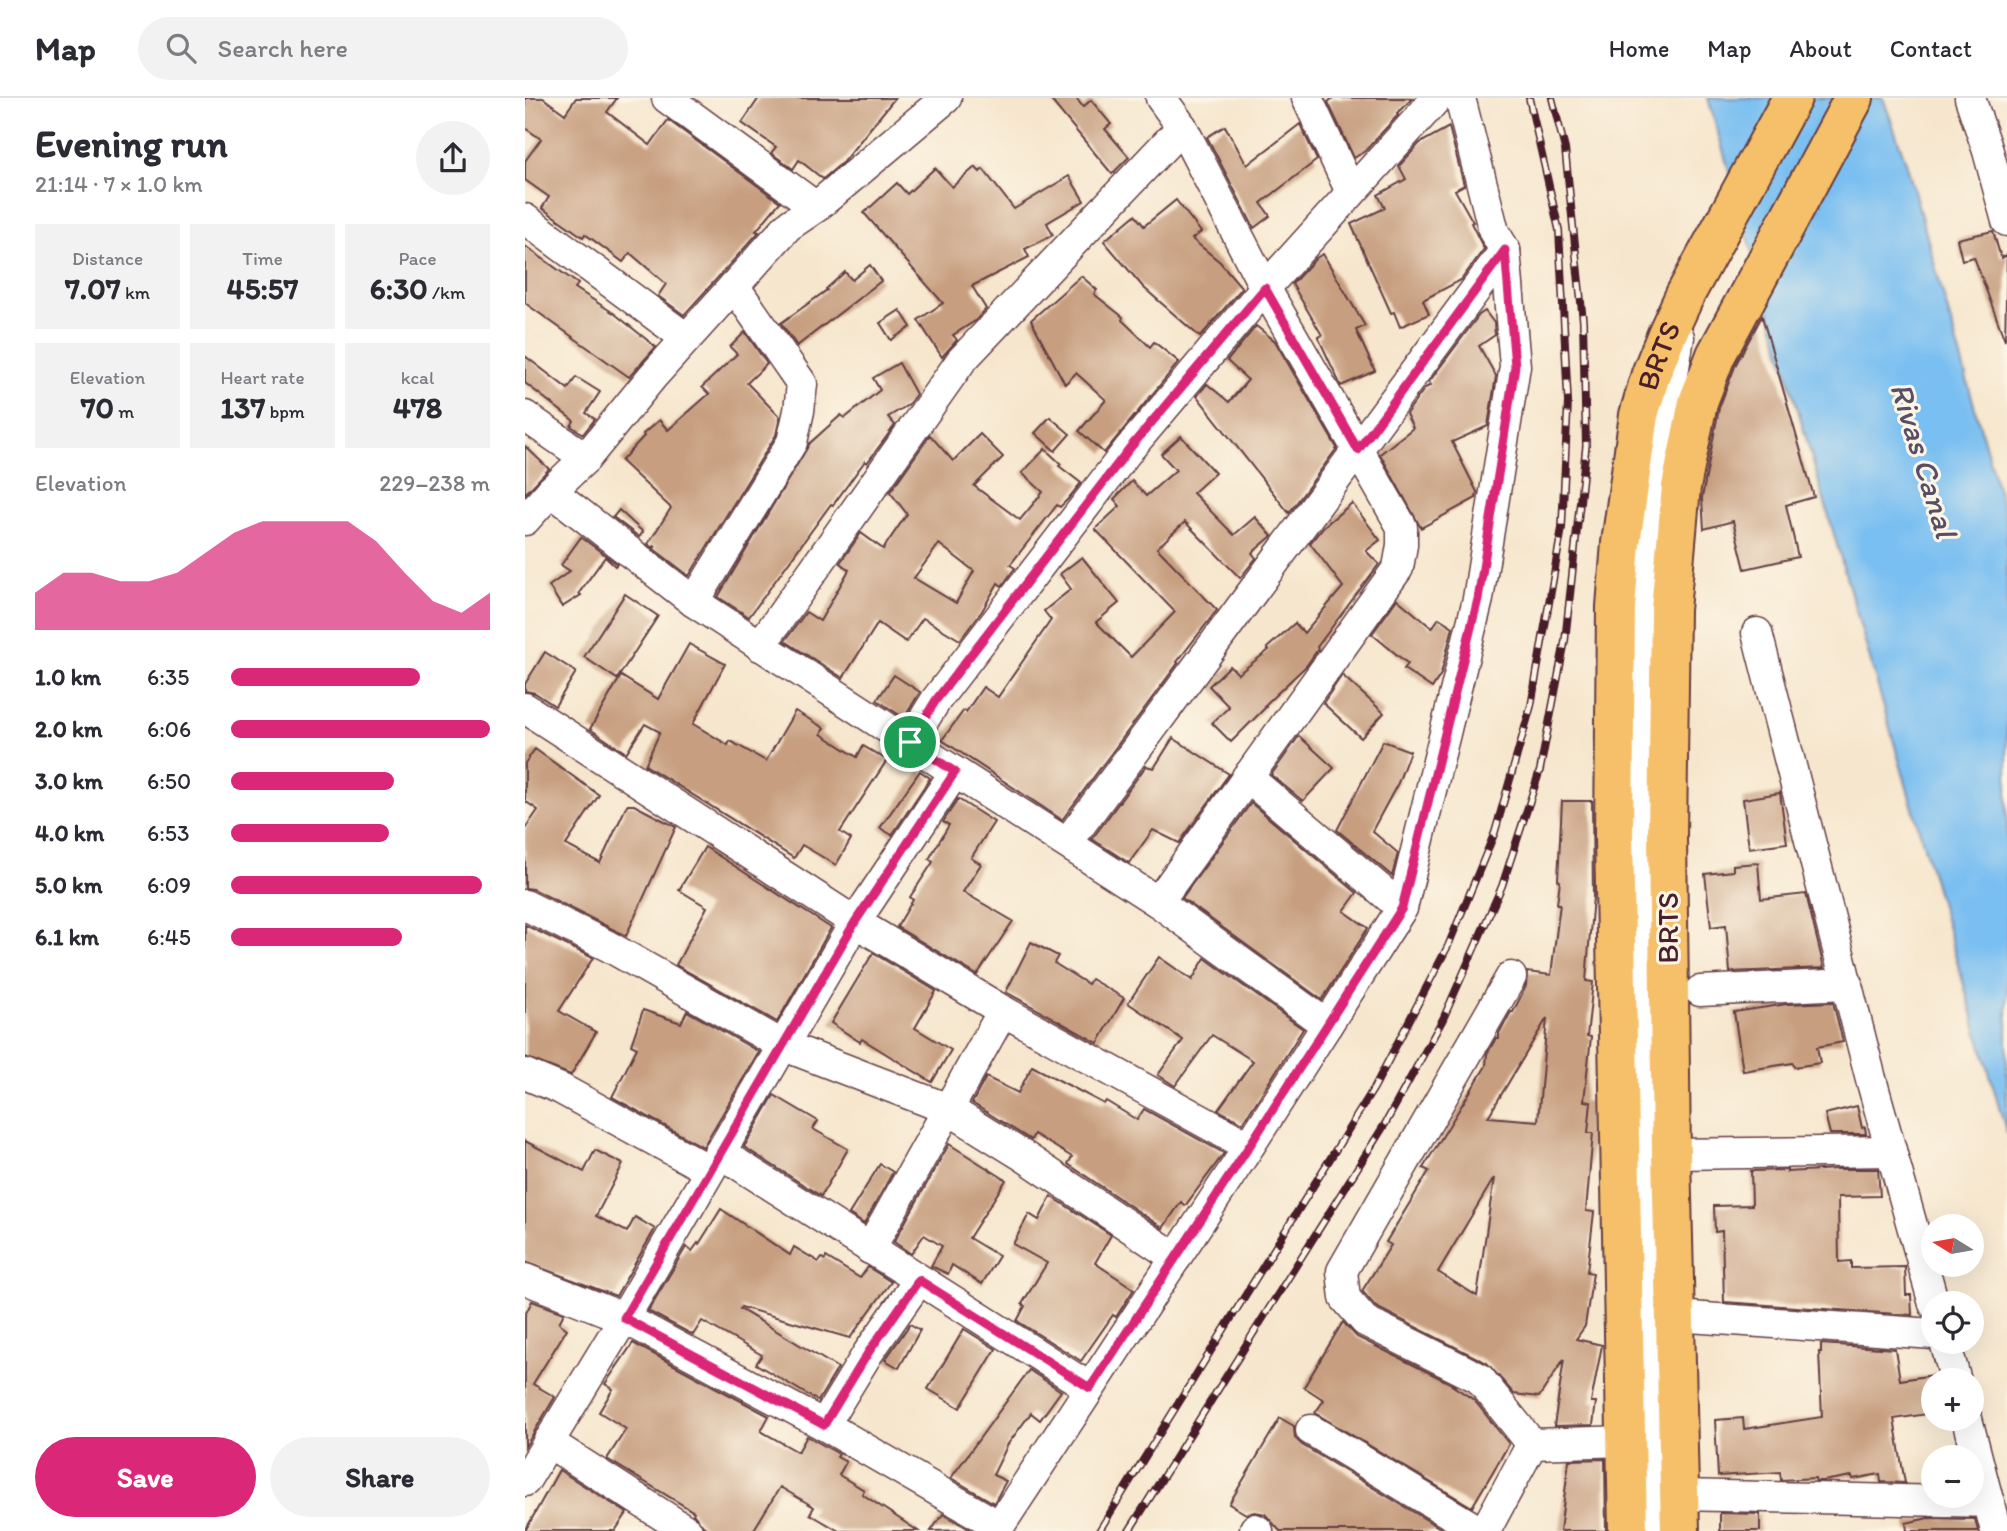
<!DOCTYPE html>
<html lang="en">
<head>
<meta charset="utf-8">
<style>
	body { margin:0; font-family:Itim,sans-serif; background:#f2f2f3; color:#2b2b33; height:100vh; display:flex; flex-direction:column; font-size:26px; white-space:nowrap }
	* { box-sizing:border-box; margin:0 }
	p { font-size:23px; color:#7c7c81 }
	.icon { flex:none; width:38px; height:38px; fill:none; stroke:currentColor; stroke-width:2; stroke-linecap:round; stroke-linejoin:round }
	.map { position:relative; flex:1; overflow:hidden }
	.side { display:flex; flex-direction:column; background:#fff; width:525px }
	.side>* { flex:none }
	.needle { width:46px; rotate:281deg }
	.buttons { position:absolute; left:1396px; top:1116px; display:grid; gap:14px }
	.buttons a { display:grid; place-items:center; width:63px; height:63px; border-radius:50%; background:#fff; box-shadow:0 7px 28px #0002; font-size:35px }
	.pin { position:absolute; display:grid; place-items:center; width:60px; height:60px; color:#fff; margin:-30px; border:4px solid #fff; border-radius:50%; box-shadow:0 2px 7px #0007 }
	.round { display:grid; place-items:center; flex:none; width:74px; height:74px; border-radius:37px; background:#f2f2f3 }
	.head { display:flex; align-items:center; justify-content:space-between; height:119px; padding:0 35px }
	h1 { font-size:38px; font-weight:700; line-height:52px }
	.stats { display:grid; grid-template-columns:repeat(3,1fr); gap:10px; height:119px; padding:7px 35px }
	.stats div { display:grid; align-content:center; border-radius:0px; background:#f2f2f3; text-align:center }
	.stats b { font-size:30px; font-weight:700 }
	.stats small { font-size:19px; font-weight:400 }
	.stats p { font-size:19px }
	.chart { height:196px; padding:14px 35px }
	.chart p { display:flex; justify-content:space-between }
	.chart svg { width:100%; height:126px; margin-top:7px; fill:#db2777; opacity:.7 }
	.cta { display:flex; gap:14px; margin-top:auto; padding:14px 35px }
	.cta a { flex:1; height:80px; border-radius:42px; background:#db2777; color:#fff; font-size:28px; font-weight:700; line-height:80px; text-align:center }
	.cta a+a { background:#f2f2f3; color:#2b2b33 }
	ul { padding:0 35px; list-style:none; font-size:23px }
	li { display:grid; grid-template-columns:112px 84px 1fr; align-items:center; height:52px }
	li i { height:18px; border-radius:9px; background:#db2777 }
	header { display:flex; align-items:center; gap:42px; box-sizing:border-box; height:98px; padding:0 35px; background:#fff; border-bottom:2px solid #e1e1e2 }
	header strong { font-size:33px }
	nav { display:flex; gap:38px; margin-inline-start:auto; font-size:24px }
	.search { width:490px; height:63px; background:#f2f2f3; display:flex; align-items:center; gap:18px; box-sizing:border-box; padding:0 24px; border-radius:38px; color:#7c7c81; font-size:26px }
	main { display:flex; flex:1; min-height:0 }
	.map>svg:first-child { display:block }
	.water { fill:#7abff1; stroke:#626f8e; stroke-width:2 }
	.building { fill:#c79f80; fill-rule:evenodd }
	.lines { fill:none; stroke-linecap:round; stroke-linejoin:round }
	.minor-casing { stroke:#643d43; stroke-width:33 }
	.major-casing { stroke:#643d43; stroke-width:42 }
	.minor { stroke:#fff; stroke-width:30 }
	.major { stroke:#f6c06b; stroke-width:38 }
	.rail-casing { stroke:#4a1f2b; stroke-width:8 }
	.rail { stroke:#fcf5e5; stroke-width:5; stroke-dasharray:16; stroke-linecap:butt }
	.route-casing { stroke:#fff; stroke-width:14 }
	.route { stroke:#db2777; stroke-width:9 }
	.labels { text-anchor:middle; stroke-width:6; stroke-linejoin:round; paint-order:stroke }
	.street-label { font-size:30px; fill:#4a1f2b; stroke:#fcf5e5 }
	.water-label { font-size:32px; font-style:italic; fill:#584f66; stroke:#fcf5e5 }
</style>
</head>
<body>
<header>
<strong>Map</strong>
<div class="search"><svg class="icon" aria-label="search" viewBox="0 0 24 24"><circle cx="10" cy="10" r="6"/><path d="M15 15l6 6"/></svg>Search here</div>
<nav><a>Home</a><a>Map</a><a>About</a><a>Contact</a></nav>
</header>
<main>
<section class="side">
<div class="head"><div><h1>Evening run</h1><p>21:14 · 7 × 1.0 km</p></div><a class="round"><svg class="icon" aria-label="share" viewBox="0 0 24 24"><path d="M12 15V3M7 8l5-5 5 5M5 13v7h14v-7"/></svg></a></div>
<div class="stats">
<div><p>Distance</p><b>7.07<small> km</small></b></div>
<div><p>Time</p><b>45:57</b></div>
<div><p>Pace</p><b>6:30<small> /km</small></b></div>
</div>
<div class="stats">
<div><p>Elevation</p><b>70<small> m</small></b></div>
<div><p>Heart rate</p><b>137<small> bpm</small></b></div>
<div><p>kcal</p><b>478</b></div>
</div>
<div class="chart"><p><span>Elevation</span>229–238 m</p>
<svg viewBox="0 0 160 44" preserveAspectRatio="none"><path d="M0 44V31L10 24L20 24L30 27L40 27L50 24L60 17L70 10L80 6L90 6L100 6L110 6L120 13L130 24L140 34L150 38L160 31V44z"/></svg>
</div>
<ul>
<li><b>1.0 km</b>6:35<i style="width:73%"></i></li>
<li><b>2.0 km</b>6:06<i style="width:100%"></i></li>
<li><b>3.0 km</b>6:50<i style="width:63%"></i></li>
<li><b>4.0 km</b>6:53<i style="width:61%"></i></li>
<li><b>5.0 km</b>6:09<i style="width:97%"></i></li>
<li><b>6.1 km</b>6:45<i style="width:66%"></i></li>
</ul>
<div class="cta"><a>Save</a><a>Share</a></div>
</section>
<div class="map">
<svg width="1482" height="1433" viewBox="0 0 1482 1433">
	<rect width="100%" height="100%" fill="#fcf5e5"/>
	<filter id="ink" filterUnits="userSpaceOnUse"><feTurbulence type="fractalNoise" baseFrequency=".0143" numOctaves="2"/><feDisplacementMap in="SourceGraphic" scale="14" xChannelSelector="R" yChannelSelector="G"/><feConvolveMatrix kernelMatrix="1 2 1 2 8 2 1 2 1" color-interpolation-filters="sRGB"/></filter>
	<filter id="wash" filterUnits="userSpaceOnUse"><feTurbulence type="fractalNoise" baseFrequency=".00686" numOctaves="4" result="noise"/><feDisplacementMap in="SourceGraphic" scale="28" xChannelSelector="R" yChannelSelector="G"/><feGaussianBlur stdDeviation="1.57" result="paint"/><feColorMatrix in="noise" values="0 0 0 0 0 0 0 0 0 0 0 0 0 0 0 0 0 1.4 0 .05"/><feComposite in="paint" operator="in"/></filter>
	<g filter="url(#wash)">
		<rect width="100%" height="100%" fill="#f6e6cd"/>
		<!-- water -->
		<polygon class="water" points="1183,0 1358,0 1381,64 1482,425 1482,1036"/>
		<g id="blocks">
			<!-- building -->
			<g class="building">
				<polygon points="0,0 18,0 40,16 51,0 92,0 82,14 125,47 143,22 255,104 231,133 234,134 159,217 133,198 141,186 105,155 98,164 60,136 58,139 17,110 24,99 0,82 0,63 16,41 0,30"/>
				<polygon points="234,0 370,0 318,64 298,81 274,62 268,71 246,55 251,49 217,25"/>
				<polygon points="524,0 551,0 558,9 566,2 586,26 580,31 604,59 587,76"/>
				<polygon points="808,0 888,0 872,15 873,17 840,53 829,60 803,4"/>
				<polygon points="775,26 792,62 736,105 745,118 729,130 682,39 700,28 722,67"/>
				<polygon points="924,29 939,87 930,92 948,124 946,125 959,151 936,182 898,202 904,216 875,229 869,214 866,215 826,126 860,110 853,97 881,81 874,68 895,45"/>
				<polygon points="450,69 455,74 458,71 489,111 544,78 559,103 522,125 528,137 500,151 504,159 447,188 461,211 450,223 428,237 432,242 417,259 393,222 418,205 339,115 372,85 382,96 410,70 427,89"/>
				<polygon points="651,102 676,134 667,141 695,164 717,190 675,239 618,189 579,143 610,117 619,128"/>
				<polygon points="1468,133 1476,160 1482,157 1480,243 1449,159 1437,162 1432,141"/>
				<polygon points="0,148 53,186 50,190 90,216 131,249 104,279 0,205"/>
				<polygon points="798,156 840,228 831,232 850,273 816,288 793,239 797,237 767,186 791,160"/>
				<polygon points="345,167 356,183 272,248 256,225 302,192 301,191 320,174 327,182"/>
				<polygon points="556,178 572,192 569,196 598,219 597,222 625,249 629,244 654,264 579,355 554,333 581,302 551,275 540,286 506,222"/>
				<polygon points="375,212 386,229 366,242 355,225"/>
				<polygon points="960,213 969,225 970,237 954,248 971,278 963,328 927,344 952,394 951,400 896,430 855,356 888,330 881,316 900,290 906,287 904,284 954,217"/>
				<polygon points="1237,218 1289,399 1261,407 1273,459 1220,471 1208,423 1179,431 1177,400 1194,310 1211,266"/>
				<polygon points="731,228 750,243 812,350 764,415 672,298 682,286 704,304 723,282 702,263"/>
				<polygon points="220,234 242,266 222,285 255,319 251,337 164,478 129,451 131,447 127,450 123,446 146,410 96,363 119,338 118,336 134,322 143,332 184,296 177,289 212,256 205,249"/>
				<polygon points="0,258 43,291 51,279 75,294 61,315 70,321 58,336 46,328 49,323 0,285"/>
				<polygon points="374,265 391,296 383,307 363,319 370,327 342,365 340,363 308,407 306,406 224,519 193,499 285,345 316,317 320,320 355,292 348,280"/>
				<polygon points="525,319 545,336 530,353 510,335"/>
				<path d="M455,336L478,359L449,388L495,422L518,394L497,375L520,351L536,366L534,368L556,385L543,401L535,409L532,407L485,467L490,470L477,488L473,485L457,513L435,542L398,520L381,544L353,525L318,580L260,543L281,514L295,523L324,472L315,465L336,435L358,451L382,416L365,394L405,337L428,363ZM414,446L449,473L431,505L389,480Z"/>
				<polygon points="656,338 690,375 668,395 709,437 730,419 747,438 727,455 731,460 715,480 660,424 632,450 692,512 652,564 653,565 537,722 417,642 439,612 441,614 458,589 473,599 526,522 519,513 546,491 535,476 557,459 594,505 571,524 606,559 650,514 570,431 595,408 589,401 607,383 621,398 651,372 636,356"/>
				<polygon points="0,348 24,371 0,396"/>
				<polygon points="827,405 855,442 841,453 854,466 792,549 793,551 782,567 739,608 741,609 706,644 687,625 704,609 684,588 705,568 713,576 744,552 742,550 770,525 779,535 818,489 785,445 798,429"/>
				<polygon points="94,412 118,434 114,439 88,419"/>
				<polygon points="56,439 92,466 90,468 80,459 54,495 56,497 37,509 24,488 45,473 36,467"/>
				<polygon points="100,496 133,518 92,581 59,559"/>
				<polygon points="872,501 907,530 914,520 928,529 916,576 907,590 879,571 883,566 847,536"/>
				<polygon points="164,546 200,566 168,626 203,647 205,643 241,663 270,613 299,630 296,636 332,659 338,648 362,662 315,734 326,741 311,767 277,747 269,760 120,667 135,634 120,626 101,655 65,631 96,578 133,601"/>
				<polygon points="20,554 51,574 30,608 10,595 0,593 0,586"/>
				<polygon points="369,577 395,594 379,620 352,602"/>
				<polygon points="817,577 859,615 836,640 798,605"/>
				<polygon points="774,638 809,670 778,703 746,677"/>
				<polygon points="648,640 704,676 654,745 628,732 604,765 567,741 621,668 629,670"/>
				<polygon points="858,643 885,653 873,685 847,733 873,755 867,778 812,732"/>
				<polygon points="10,651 74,697 41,747 75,765 102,707 109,707 151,729 101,838 8,791 0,790 0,731 13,712 0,703 0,665"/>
				<polygon points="395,673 405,680 367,737 355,730"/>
				<polygon points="1255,695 1262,745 1224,750 1218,701"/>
				<polygon points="433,701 469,724 446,760 456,766 438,794 488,823 452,877 372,829 388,802 385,799 408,764 404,761 424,727 418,724"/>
				<path d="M1037,703H1067L1068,799L1061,883L1068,884L1062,938L1066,939L1059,1003L1066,1004L1063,1035H1068L1061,1113L1069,1114L1062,1174L1068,1175L1060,1228L1051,1241L1077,1247L1066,1304H1071L1068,1327L1029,1328L1039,1261L1014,1299L989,1296L962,1265L851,1209L837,1193L866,1147L861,1144L904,1073L898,1070L961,968L962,956L971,940H974V935L986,914H988L1001,888L1002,874L1026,877L1035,806H1032L1035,783L1033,782ZM1022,920L1013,1023L963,1019ZM969,1080L952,1198L913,1174Z"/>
				<polygon points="726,705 832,795 819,813 843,830 797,902 657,800"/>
				<polygon points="180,749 306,830 252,924 151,867 182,809 154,792"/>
				<polygon points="1233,765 1236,801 1281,796 1299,870 1205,874 1201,827 1186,829 1180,776 1208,773 1208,767"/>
				<polygon points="0,827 68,860 34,913 71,934 46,977 0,959"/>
				<polygon points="506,844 533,858 529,865 563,886 566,881 599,900 573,945 481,894"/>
				<polygon points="348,855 411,893 390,930 426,952 407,984 337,941 335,944 306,925"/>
				<polygon points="634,859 667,882 680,860 778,931 718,1025 693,1012 728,963 687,937 650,988 633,977 658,942 603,905"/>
				<polygon points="1308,904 1318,944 1292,949 1295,965 1269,969 1268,965 1218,973 1209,914 1262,906"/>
				<polygon points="118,912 156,925 162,913 234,954 178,1049 87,999 112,950 106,947"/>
				<polygon points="507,968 579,1006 581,1003 612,1022 619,1011 699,1055 660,1108 656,1104 638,1130 543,1066 547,1059 509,1036 506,1042 447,1005 461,979 493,995"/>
				<polygon points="249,997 293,1023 288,1031 323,1051 296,1098 219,1049"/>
				<polygon points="1332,1008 1337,1030 1340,1029 1341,1036 1305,1036 1300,1016"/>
				<polygon points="0,1043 59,1074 70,1052 98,1066 71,1118 102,1134 110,1119 130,1131 91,1198 0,1164"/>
				<polygon points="424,1046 481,1082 444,1140 474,1158 457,1186 427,1167 423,1176 406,1168 417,1148 399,1137 386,1156 369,1144"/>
				<polygon points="355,1066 368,1074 339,1126 324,1116"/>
				<polygon points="1313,1071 1353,1071 1355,1098 1313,1099 1314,1164 1326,1163 1326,1170 1380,1169 1381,1197 1386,1197 1387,1217 1199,1204 1197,1133 1190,1134 1189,1108 1227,1107 1226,1073 1262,1072 1262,1074"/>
				<polygon points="526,1098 586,1137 570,1165 609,1191 591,1219 588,1217 556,1263 492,1223 500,1208 497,1206 522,1165 488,1146 504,1116 514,1122"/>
				<polygon points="196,1111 265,1157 269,1149 294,1164 297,1160 300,1162 301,1159 335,1180 343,1169 366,1184 325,1240 216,1209 215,1211 313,1270 293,1303 231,1266 237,1257 177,1223 168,1237 123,1213 161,1149 167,1153 173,1145 174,1146"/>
				<polygon points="7,1203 39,1215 34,1225 42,1231 8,1286 30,1299 0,1349 0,1217"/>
				<polygon points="818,1224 832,1239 931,1288 928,1288 949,1302 984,1346 947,1409 790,1315 799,1302 779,1289"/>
				<polygon points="385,1226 395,1232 374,1270 360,1262"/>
				<polygon points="439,1231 471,1251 435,1310 403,1291"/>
				<polygon points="108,1245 244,1318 236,1333 273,1354 282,1338 314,1356 312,1359 321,1364 314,1377 339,1392 337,1396 393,1433 314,1433 285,1416 289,1409 255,1389 228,1433 186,1433 178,1428 168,1416 169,1414 82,1361 101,1331 74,1314 88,1291 80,1286"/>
				<polygon points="1296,1246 1370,1251 1375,1282 1409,1277 1409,1315 1369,1321 1380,1385 1356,1384 1355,1376 1328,1381 1327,1378 1298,1383 1291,1383 1290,1380 1256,1382 1255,1374 1193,1378 1190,1322 1218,1320 1219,1331 1297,1319 1294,1254 1296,1254"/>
				<polygon points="504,1272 536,1293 515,1322 506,1315 483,1346 468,1377 481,1383 469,1405 426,1380"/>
				<polygon points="755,1320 769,1328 770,1340 777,1347 920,1433 755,1433 740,1416 730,1414 721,1416 704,1406"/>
				<polygon points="1080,1361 1081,1433 1035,1433 1044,1362"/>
				<polygon points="34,1372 102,1415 90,1433 0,1433"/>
				<polygon points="1195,1415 1235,1416 1235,1433 1195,1433"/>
				<polygon points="418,1416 446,1432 406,1433"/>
				<polygon points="1403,1420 1450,1421 1453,1433 1382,1433 1381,1425"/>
			</g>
		</g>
	</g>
	<g filter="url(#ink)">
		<use href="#blocks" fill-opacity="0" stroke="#643d43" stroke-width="2"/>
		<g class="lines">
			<!-- minor casing -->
			<g class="minor-casing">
				<g id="minor">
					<polyline points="142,0 291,109"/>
					<polyline points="636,0 657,29"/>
					<polyline points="782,0 826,94"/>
					<polyline points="1445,0 1463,53 1482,123"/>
					<polyline points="0,121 161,240"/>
					<polyline points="0,318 61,360"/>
					<polyline points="0,422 26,393 61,360 127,279 263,128 291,109 421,0"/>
					<polyline points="169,504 267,344 274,313 277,286 209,188"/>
					<polyline points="1232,535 1346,981 1409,1206"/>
					<polyline points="235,548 436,263 657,29 740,190 877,429 877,447 873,470 633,804"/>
					<polyline points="0,610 330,824 478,913 723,1048"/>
					<polyline points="385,644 411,602 604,351 740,190 912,0"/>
					<polyline points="430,674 633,804 802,927"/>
					<polyline points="722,679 877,810"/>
					<polyline points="542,745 980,152"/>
					<polyline points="0,807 83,848 257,947 423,1011 500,1059 651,1160"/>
					<polyline points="986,879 817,1173 820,1200 840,1223 954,1280 1007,1346"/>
					<polyline points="1175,893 1322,886"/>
					<polyline points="0,976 36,991 184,1072"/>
					<polyline points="194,1054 565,1290"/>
					<polyline points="1146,1056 1366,1053"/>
					<polyline points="345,1151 478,913"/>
					<polyline points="0,1181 99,1220 299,1327 474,1428"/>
					<polyline points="1150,1218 1409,1236"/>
					<polyline points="1420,1244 1431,1283"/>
					<polyline points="1442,1321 1471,1433"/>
					<polyline points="299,1327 343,1255 394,1182"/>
					<polyline points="786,1332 954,1433"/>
					<polyline points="23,1344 162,1433"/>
					<polyline points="0,1383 99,1220 330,824 430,674 169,504 26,393"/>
					<polyline points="1155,1397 1464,1404"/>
					<polyline points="730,1431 733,1433"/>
					<polyline points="471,1433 725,1047 877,810 953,501 990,268 980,152 969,134 935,0"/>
					<polyline points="960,1433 1007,1346 1102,1343"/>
					<polyline points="1129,1433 1116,739 1118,511 1130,385 1154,239"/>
				</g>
			</g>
			<!-- major casing -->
			<g class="major-casing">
				<g id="major">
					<path id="s1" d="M1103,1433L1089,740L1091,509L1096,445L1114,317L1126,276L1142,236L1160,197L1267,0"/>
					<polyline points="1155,1433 1146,1056 1142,738 1145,512 1156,389 1173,304 1191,257 1329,0"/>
				</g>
			</g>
			<!-- minor -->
			<use href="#minor" class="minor"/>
			<!-- major -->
			<use href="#major" class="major"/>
			<!-- rail casing -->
			<g class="rail-casing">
				<g id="rail">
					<polyline points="574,1433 849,990 923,848 970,734 1006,608 1037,430 1043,304 1034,132 1004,0"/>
					<polyline points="604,1433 860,1026 918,921 977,788 1015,672 1040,543 1061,348 1058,223 1040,51 1027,0"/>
				</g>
			</g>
			<!-- rail -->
			<use href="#rail" class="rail"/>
		</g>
	</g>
	<g class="lines" filter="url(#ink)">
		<!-- route casing -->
		<g class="route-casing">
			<polygon id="route" points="980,152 990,268 978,346 953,501 877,810 725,1047 565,1290 394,1182 343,1255 299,1327 99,1220 330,824 430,674 385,644 411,602 604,351 740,190 833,352"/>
		</g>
		<!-- route -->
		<use href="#route" class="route"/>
	</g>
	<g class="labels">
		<!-- street labels -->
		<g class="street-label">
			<text dy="10" stroke="none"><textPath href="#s1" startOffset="1180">BRTS</textPath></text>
			<text transform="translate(1143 830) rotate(-90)" y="10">BRTS</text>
		</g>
		<!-- water labels -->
		<g class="water-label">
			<text transform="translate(1399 362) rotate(73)" y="11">Rivas Canal</text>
		</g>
	</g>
</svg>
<div class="buttons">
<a><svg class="needle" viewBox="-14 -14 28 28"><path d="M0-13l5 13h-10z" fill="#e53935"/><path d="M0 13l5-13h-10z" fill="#7c7c81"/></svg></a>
<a><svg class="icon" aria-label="locate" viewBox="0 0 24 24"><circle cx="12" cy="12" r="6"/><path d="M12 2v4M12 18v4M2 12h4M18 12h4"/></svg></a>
<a>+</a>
<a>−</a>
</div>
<div class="pin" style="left:385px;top:644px;background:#1e9e55"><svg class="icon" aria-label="arrive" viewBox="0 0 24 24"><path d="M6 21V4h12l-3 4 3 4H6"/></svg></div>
</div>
</main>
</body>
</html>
